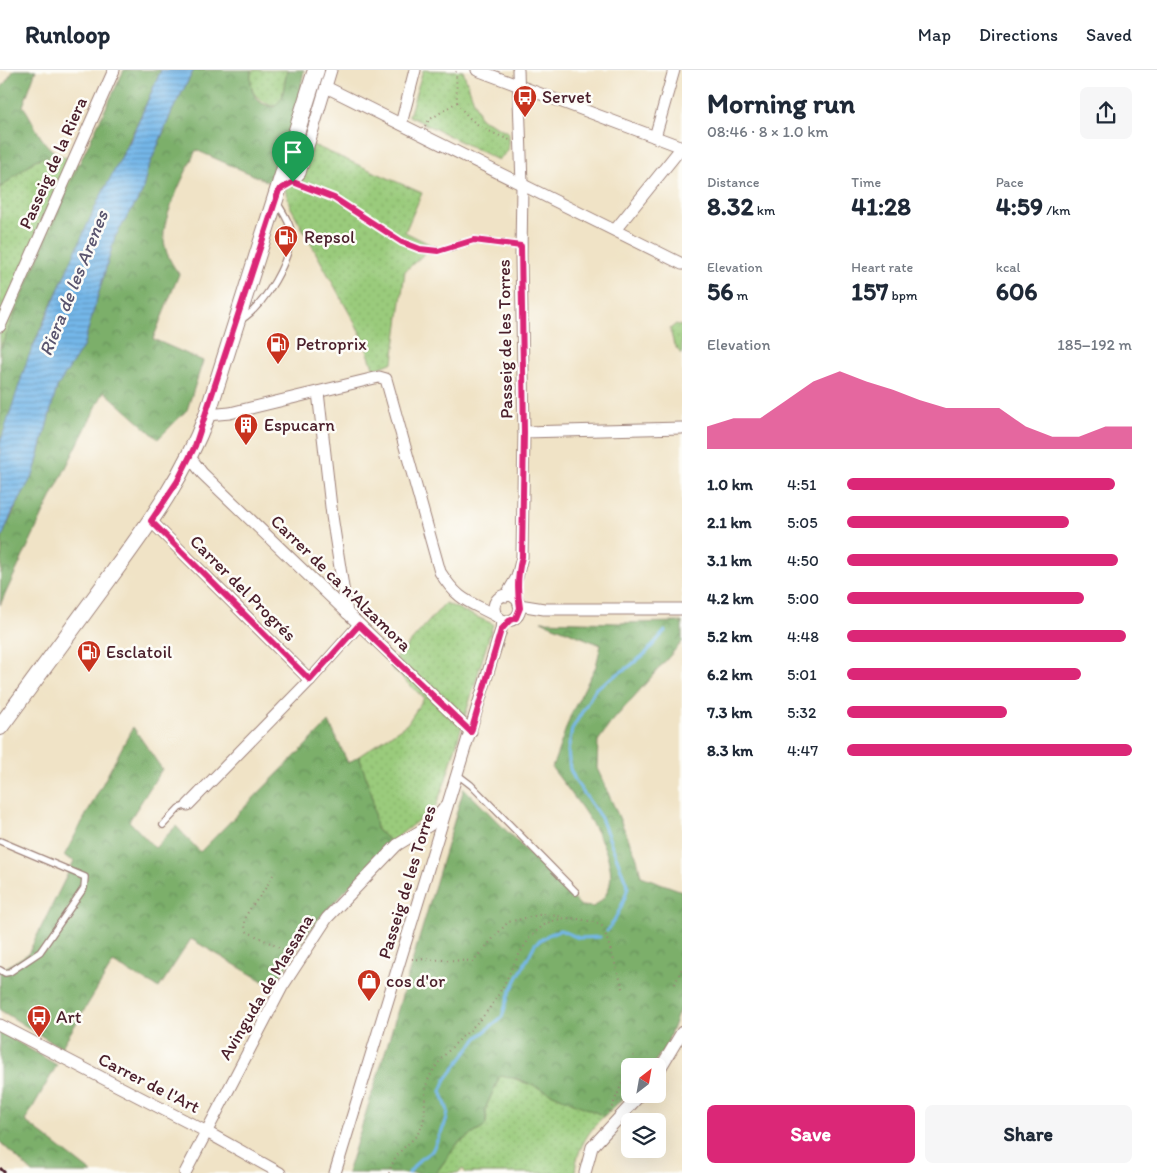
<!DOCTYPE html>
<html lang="en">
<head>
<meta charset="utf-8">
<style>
	body { margin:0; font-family:Itim,sans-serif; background:#f6f6f7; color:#1f2937; height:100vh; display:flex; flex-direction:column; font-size:19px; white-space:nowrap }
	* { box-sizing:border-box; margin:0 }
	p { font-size:16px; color:#747a83 }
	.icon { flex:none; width:28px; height:28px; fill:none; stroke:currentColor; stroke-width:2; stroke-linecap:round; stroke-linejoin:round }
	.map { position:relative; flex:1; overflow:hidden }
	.details { display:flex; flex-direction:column; background:#fff; width:475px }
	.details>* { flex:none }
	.needle { width:32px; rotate:31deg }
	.controls { position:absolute; left:621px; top:988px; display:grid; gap:10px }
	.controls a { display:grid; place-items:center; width:45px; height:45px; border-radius:8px; background:#fff; box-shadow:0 5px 20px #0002; font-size:25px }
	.pin { position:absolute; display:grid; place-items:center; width:42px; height:42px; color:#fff; margin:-51px -21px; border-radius:50% 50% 50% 0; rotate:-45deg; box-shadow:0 0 5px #0007 }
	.pin .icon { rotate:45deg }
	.round { display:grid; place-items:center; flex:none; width:52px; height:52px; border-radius:8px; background:#f6f6f7 }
	.head { display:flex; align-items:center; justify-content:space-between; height:85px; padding:0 25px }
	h1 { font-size:28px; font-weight:700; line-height:38px }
	.stats { display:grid; grid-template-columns:repeat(3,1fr); gap:8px; height:85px; padding:5px 25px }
	.stats div { display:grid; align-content:center }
	.stats b { font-size:25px; font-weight:700 }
	.stats small { font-size:14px; font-weight:400 }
	.stats p { font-size:14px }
	.chart { height:140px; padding:10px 25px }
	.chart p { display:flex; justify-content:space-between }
	.chart svg { width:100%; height:90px; margin-top:5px; fill:#db2777; opacity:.7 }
	.primary-button { display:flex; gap:10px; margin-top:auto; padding:10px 25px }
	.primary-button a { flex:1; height:58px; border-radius:8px; background:#db2777; color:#fff; font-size:20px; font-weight:700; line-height:58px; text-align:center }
	.primary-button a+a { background:#f6f6f7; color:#1f2937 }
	ul { padding:0 25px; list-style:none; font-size:16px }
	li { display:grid; grid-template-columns:80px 60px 1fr; align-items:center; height:38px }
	li i { height:12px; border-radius:6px; background:#db2777 }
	header { display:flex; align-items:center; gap:30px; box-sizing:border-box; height:70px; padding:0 25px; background:#fff; border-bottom:1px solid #e0e1e3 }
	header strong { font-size:24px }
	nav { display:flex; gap:28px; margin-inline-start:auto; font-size:18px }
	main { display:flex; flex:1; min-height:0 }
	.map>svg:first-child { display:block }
	.green { fill:url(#green-dots); stroke:#727553 }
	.forest { fill:url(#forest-crowns); stroke:#62674b }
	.water { fill:url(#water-rules); stroke:#5f6b8a }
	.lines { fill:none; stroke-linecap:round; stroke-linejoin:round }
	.stream { stroke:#74b7e9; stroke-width:3 }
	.lane-casing { stroke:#9d8178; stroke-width:8 }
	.street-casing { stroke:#9d8178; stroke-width:13 }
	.secondary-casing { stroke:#9d8178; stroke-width:18 }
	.path { stroke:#9d8178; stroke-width:2; stroke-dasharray:1 4; stroke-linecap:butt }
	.lane { stroke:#fff; stroke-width:5.5 }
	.street { stroke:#fff; stroke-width:11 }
	.secondary { stroke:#fff; stroke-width:16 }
	.rail { stroke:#4a1f2b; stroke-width:3; stroke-dasharray:8 4; stroke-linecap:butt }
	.route-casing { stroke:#fff; stroke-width:10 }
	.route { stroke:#db2777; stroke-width:6 }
	.labels { text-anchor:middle; stroke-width:5; stroke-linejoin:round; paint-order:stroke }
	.poi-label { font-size:18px; fill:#4a1f2b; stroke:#fdfcf7; text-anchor:start }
	.street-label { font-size:18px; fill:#4a1f2b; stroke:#fdfcf7 }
	.water-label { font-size:19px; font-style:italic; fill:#59546e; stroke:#fdfcf7 }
</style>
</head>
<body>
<header>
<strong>Runloop</strong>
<nav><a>Map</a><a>Directions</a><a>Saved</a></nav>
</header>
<main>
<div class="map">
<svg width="682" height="1103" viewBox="0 0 682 1103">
	<defs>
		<pattern id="green-dots" width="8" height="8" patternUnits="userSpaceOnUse" patternTransform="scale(1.25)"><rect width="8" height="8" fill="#9acb7b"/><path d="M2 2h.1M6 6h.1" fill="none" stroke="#86ae6a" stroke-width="1.8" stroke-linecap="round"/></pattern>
		<pattern id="forest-crowns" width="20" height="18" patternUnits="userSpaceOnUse" patternTransform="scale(1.25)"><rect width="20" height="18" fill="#7baf6b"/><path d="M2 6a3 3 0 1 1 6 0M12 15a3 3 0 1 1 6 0" fill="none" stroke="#678e58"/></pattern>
		<pattern id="water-rules" width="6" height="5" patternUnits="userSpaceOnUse" patternTransform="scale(1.25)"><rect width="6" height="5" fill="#74b7e9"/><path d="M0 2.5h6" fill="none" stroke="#6194bd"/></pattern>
	</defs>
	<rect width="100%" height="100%" fill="#fdfcf7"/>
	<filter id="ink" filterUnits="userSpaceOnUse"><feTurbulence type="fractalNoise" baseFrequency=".02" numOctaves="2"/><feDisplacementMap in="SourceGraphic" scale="10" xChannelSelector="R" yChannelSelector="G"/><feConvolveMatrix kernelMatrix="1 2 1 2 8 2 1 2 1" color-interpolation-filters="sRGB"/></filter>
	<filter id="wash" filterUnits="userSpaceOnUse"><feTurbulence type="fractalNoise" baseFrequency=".0096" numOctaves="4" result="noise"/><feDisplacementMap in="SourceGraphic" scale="20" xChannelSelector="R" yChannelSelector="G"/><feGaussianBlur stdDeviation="1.12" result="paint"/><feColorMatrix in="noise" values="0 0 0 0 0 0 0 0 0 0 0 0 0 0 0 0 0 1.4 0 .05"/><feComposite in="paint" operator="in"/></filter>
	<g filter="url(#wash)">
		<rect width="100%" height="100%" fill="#f0e3c6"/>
		<!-- green -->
		<g class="green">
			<path d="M251,0H287L282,28L278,35L271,36C252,25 249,22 251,0Z"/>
			<polygon points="423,0 463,1 480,48 508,62 508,81 498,90 409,46"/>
			<polygon points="304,71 422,123 405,162 433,176 405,201 393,292 374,300 362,266 290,136 285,119"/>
			<polygon points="56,83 79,94 0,279 0,118 35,90"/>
			<polygon points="676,254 682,256 682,285 674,275 670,259"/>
			<polygon points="445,533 493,554 445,712 436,736 391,772 376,759 359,686 407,654 424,628 389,596"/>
			<path d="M505,1005L576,1032L604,1046C588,1061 576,1081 575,1103H466L463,1099L457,1103H436L458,1073L483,1058L486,1054V1037L500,1006Z"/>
		</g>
		<!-- forest -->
		<g class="forest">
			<path d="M14,0H36L23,36C35,52 38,71 56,83L35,90L0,118V20Z"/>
			<path d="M124,0H161C122,91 75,178 36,269C22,302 14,339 0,373V279L79,94Z"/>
			<path d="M194,0H251C250,19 252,33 274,37L282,28L287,0H304L301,16L319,23L285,119L196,80C187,100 161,149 164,169C165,183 171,193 179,204L153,269L203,291L187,340L158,369L104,321L45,440L0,535L2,466L36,396L57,317L83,277L115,167L142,123L147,101L173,39Z"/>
			<path d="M541,551L618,553L682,552V572L610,654L598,671L597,698L637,788L641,806L682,821V933L666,976L652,996H630V1022L604,1046L518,1009L500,1006L486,1037V1054L483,1058L458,1073L436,1103H347L387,976L464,718L581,836L593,837C643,806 574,728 552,698L571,644L596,596L601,575Z"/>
			<polygon points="329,652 348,693 359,686 372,725 376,759 391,772 314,854 273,917 191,869 159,918 113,893 61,978 0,940 0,901 28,884 74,791 64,786 133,657 162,699 129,751 155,778 176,756 200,782"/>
			<polygon points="0,962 57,995 25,1051 92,1103 33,1103 0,1072"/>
		</g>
		<!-- water -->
		<polygon class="water" points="161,0 194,0 173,39 147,101 142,123 115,167 83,277 57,317 34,403 12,443 0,472 0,373 28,288 96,135 131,69"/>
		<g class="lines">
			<!-- stream -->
			<g class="stream">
				<path d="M607,861C617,847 624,834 628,817L601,748L576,712L570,699L568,681L572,659L596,618L630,596L646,583L665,561"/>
				<polyline points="409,1103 419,1090 432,1081 446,1052 448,1041 441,1021 446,1009 477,968 502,947 509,924 535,874 548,865 560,860 579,868 600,867"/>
			</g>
		</g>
	</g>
	<g filter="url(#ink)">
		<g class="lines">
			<!-- lane casing -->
			<g class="lane-casing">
				<g id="lane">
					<polyline points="293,112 333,128 402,172 420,179 438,181 474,170 521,176"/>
					<path d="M241,250C265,235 291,190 291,162C291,154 282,141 278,134"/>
					<polyline points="458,705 471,715 576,822"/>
					<polyline points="163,755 179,738 188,735"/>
					<polyline points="0,771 85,807 84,818 40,882 10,902 5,903 0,900"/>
				</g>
			</g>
			<!-- street casing -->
			<g class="street-casing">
				<g id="street">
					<polyline points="477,0 682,77"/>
					<polyline points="326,17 682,194"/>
					<polyline points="401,54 415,0"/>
					<polyline points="655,67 674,0"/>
					<polyline points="293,111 300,103 331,0"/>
					<polyline points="615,160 682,77"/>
					<polyline points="0,256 114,0"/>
					<polyline points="318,322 332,446 347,543"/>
					<path d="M207,345L230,343L379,307L386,309L440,502C459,532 469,531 498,547"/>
					<polyline points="524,362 682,358"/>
					<polyline points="190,387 202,403 471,662"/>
					<polyline points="151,451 310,610"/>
					<circle cx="507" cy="538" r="13"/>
					<polyline points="506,526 517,507 522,487 524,362 521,185 522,114 518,0"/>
					<polyline points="519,535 544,539 682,539"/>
					<polyline points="188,735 310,610 359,555"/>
					<polyline points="0,955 205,1061 280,1103"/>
					<polyline points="658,1002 682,962"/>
					<polyline points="185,1103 282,917 327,848 397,775 430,755 446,736"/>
					<polyline points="335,1103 501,560 502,550"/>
					<polyline points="585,1103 592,1077 641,1024"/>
				</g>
			</g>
			<!-- secondary casing -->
			<g class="secondary-casing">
				<path id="secondary" d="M0,657C36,608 72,559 108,510C148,455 183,409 207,345L316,0"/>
			</g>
			<!-- path -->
			<g class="path">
				<path d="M457,32C470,54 487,61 510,70"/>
				<polyline points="425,56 429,50 457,32 456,0"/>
				<path d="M273,805C269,812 265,820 260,826C251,838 242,845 246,861L292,884"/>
				<polyline points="412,889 473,891 508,852 543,844 564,847"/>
				<polyline points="675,914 682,898"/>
				<polyline points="610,1042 635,982"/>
				<path d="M389,1103C391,1097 393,1090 397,1086C403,1076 415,1070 420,1060C429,1044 421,1024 429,1008C445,976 475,961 493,933C516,900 526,841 578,849C588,851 595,851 603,857L624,921"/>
			</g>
			<!-- lane -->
			<use href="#lane" class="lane"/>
			<!-- street -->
			<use href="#street" class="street"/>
			<!-- secondary -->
			<use href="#secondary" class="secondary"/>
			<!-- rail -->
			<polyline class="rail" points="0,1098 5,1103"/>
		</g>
	</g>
	<g class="lines" filter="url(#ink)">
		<!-- route casing -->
		<g class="route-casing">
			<path id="route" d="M293,112L334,128L402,172L420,179L438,181L474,170L521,176L524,362L522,487C517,505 517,521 520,538L516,548L509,551L501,560L471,662L359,555L310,610L151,451L177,412L195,376L279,120Z"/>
		</g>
		<!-- route -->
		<use href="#route" class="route"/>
	</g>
	<!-- icons -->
	<defs>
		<g id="bus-pin" transform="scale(1.25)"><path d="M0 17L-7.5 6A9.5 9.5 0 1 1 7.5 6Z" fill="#c8321e" stroke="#fdfcf7"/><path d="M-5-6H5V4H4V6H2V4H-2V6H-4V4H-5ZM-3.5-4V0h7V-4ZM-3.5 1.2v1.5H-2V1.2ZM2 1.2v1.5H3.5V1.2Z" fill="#fff"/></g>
		<g id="fuel-pin" transform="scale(1.25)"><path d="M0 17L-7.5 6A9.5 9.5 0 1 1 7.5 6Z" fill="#c8321e" stroke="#fdfcf7"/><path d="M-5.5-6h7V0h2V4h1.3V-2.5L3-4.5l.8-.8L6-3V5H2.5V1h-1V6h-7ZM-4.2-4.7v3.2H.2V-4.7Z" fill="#fff"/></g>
		<g id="building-pin" transform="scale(1.25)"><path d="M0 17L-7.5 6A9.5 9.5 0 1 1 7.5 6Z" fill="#c8321e" stroke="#fdfcf7"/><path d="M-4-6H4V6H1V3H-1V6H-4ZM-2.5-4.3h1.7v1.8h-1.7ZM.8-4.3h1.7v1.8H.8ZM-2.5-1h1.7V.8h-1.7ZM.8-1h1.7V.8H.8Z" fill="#fff"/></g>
		<g id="shop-pin" transform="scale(1.25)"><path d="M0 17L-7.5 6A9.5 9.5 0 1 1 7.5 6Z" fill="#c8321e" stroke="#fdfcf7"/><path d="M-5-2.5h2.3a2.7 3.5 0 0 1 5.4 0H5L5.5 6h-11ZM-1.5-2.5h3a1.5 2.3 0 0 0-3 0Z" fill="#fff"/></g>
	</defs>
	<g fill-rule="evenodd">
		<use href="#bus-pin" x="525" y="27"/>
		<use href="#fuel-pin" x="286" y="167"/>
		<use href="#fuel-pin" x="278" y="274"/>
		<use href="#building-pin" x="246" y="355"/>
		<use href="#fuel-pin" x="89" y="582"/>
		<use href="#shop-pin" x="369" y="911"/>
		<use href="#bus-pin" x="39" y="947"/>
	</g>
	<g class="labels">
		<!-- poi labels -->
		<g class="poi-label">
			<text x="542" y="33">Servet</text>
			<text x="304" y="173">Repsol</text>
			<text x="296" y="280">Petroprix</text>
			<text x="264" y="361">Espucarn</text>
			<text x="106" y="588">Esclatoil</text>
			<text x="386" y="917">cos d'or</text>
			<text x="56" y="953">Art</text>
		</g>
		<!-- street labels -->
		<g class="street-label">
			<text transform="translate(53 93) rotate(-66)" y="6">Passeig de la Riera</text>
			<text transform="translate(505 269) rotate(-91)" y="6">Passeig de les Torres</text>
			<text transform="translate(341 513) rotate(44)" y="6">Carrer de ca n'Alzamora</text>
			<text transform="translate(243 518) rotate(45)" y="6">Carrer del Progrés</text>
			<text transform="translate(407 812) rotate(-73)" y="6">Passeig de les Torres</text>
			<text transform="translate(266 917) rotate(-59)" y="6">Avinguda de Massana</text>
			<text transform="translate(149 1013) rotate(27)" y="6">Carrer de l'Art</text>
		</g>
		<!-- water labels -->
		<g class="water-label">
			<text transform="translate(73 213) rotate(-68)" y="7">Riera de les Arenes</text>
		</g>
	</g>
</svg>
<div class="controls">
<a><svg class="needle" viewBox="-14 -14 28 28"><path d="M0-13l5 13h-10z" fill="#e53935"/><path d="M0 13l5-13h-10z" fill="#747a83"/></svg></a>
<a><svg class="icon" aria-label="layers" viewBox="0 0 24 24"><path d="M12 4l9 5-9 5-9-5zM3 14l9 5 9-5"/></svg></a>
</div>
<div class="pin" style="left:293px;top:112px;background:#1e9e55"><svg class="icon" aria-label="arrive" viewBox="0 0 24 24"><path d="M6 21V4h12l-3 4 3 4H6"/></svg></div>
</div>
<section class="details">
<div class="head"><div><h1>Morning run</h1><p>08:46 · 8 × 1.0 km</p></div><a class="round"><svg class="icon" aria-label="share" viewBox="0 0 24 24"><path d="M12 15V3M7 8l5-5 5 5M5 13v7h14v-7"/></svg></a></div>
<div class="stats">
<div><p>Distance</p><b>8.32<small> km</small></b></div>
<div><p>Time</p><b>41:28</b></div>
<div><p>Pace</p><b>4:59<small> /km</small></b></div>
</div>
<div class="stats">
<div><p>Elevation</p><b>56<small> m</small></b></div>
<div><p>Heart rate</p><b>157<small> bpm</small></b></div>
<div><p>kcal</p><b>606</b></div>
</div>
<div class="chart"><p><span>Elevation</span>185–192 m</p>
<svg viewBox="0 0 160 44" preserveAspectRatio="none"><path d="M0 44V33L10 29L20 29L30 20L40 11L50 6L60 11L70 15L80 20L90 24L100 24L110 24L120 33L130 38L140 38L150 33L160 33V44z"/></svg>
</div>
<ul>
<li><b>1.0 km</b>4:51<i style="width:94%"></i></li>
<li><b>2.1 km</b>5:05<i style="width:78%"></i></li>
<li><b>3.1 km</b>4:50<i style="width:95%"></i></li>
<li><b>4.2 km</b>5:00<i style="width:83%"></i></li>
<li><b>5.2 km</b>4:48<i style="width:98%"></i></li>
<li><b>6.2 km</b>5:01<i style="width:82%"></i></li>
<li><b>7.3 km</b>5:32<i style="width:56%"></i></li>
<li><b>8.3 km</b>4:47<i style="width:100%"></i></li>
</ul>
<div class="primary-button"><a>Save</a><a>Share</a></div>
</section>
</main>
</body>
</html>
